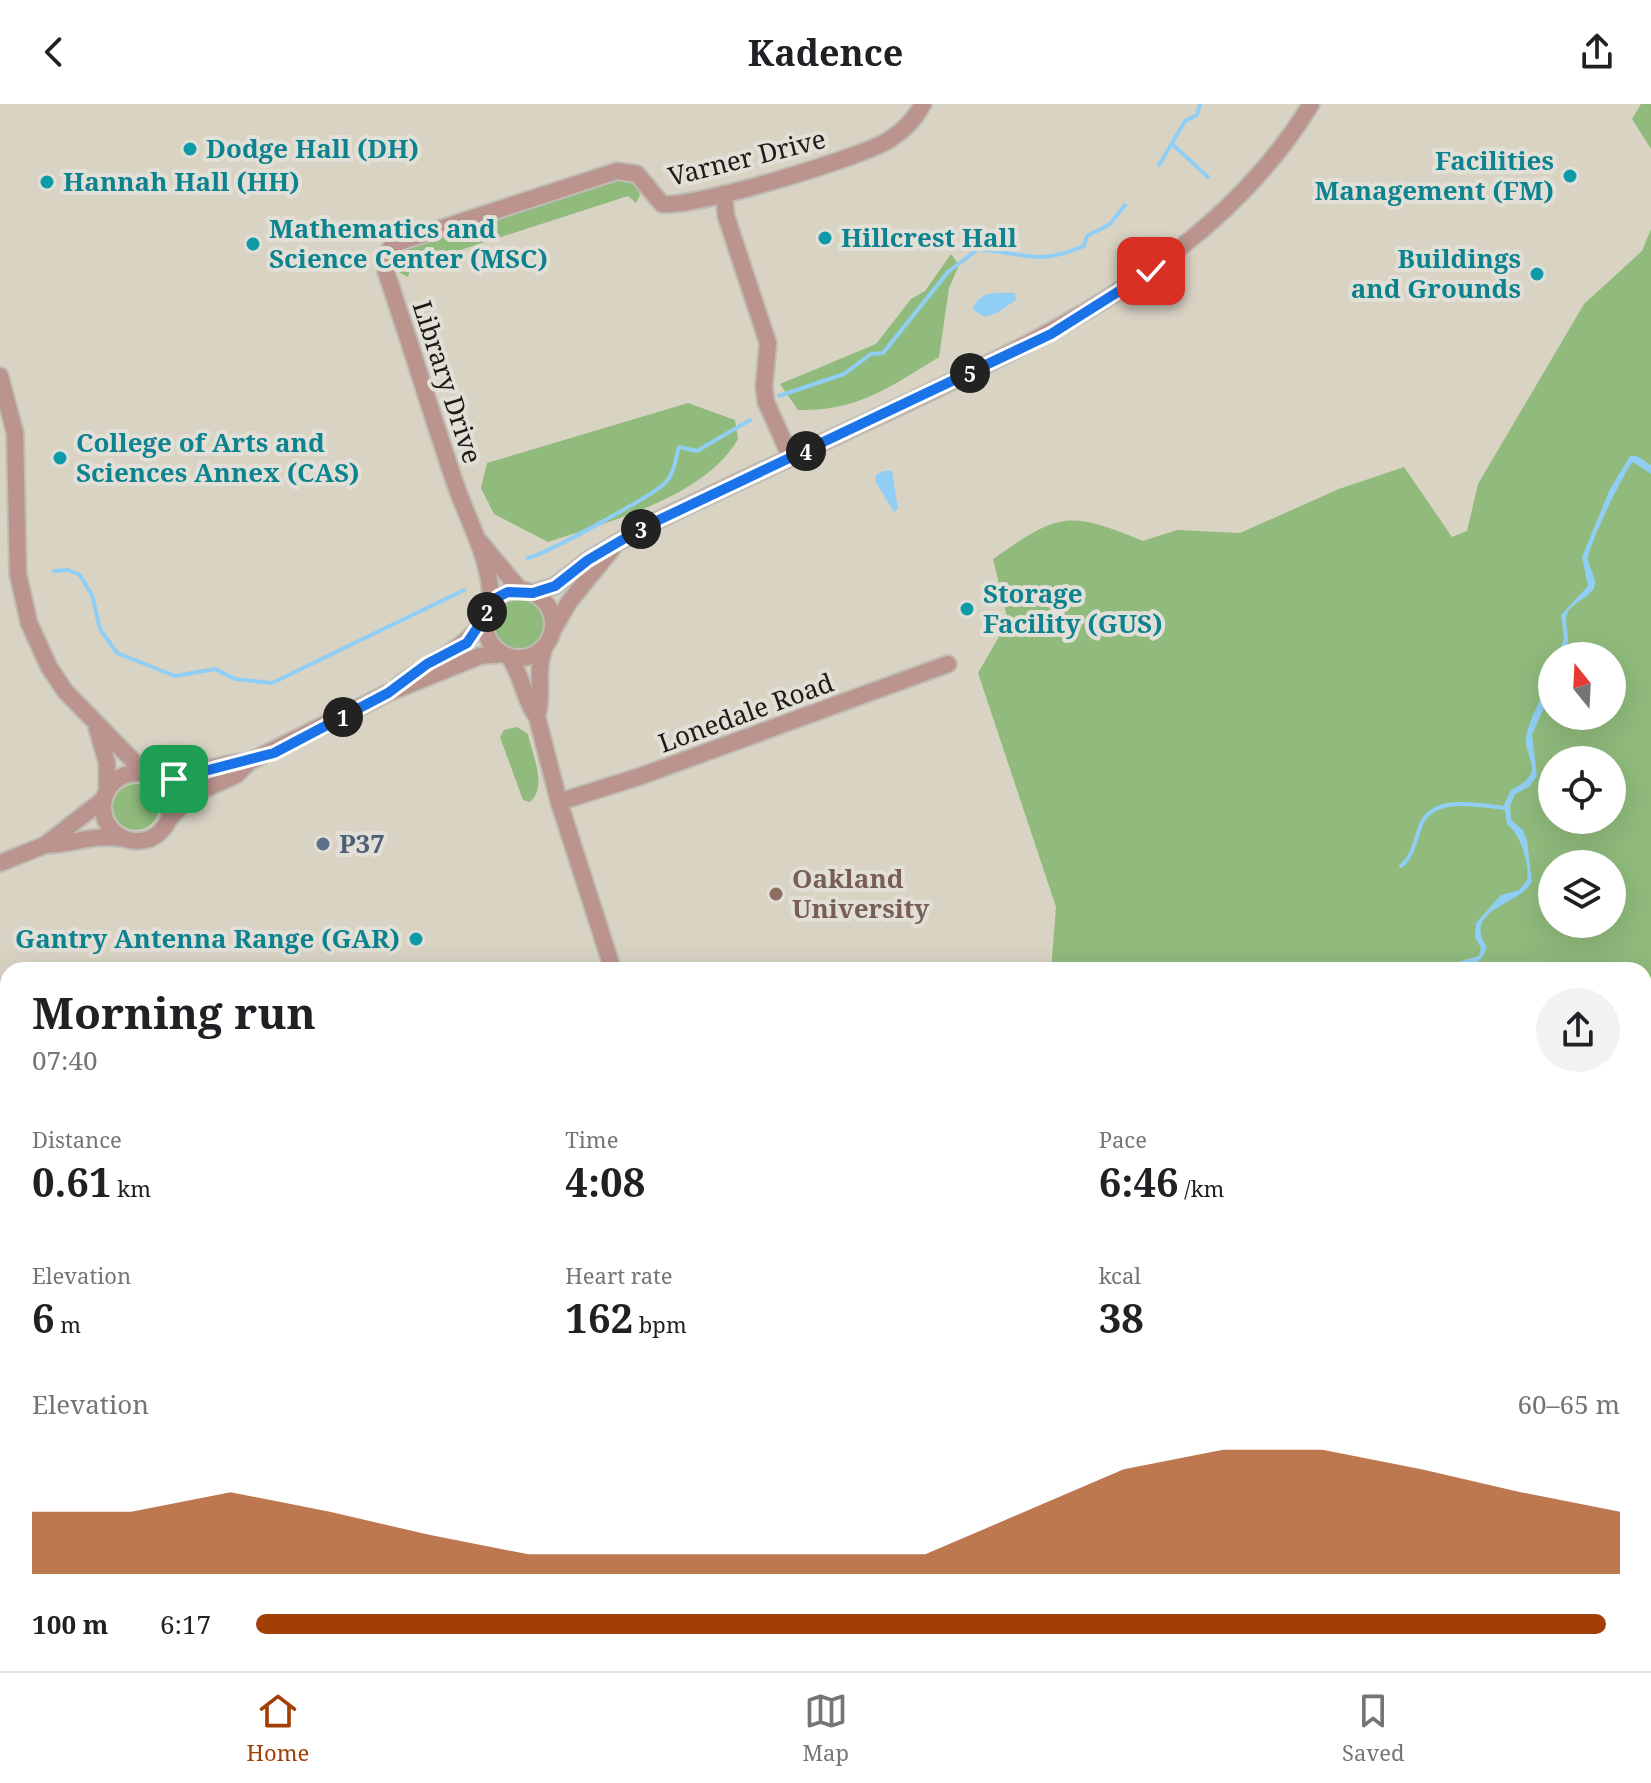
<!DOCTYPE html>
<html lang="en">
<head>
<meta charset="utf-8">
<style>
	body { margin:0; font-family:"Noto Serif",serif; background:#f2f2f2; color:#202124; height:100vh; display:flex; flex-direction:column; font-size:30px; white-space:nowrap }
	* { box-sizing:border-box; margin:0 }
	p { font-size:26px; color:#757577 }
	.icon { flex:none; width:44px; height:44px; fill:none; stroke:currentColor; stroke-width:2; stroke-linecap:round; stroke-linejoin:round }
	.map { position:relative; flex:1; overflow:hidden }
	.sheet { position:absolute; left:0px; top:858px; width:1652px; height:710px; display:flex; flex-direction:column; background:#fff; border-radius:24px 24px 0 0; box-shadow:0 8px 32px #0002 }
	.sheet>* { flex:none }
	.needle { width:52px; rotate:342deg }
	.buttons { position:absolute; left:1538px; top:538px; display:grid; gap:16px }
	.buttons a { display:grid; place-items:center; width:88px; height:88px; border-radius:50%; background:#fff; box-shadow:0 8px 32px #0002; font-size:40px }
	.pin { position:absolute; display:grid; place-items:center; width:68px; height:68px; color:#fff; margin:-34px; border-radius:16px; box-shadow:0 4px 12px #0006 }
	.km { position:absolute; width:40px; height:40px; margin:-20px; border-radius:50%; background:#222; color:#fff; font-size:22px; line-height:40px; text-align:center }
	.round { display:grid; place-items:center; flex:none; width:84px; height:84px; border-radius:42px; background:#f2f2f2 }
	.summary { display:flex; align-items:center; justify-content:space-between; height:136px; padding:0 32px }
	h1 { font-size:44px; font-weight:700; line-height:60px }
	.metrics { display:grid; grid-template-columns:repeat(3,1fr); gap:12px; height:136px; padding:8px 32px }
	.metrics div { display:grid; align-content:center }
	.metrics b { font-size:40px; font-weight:700 }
	.metrics small { font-size:22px; font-weight:400 }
	.metrics p { font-size:22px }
	.chart { height:224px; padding:16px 32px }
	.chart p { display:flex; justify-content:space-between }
	.chart svg { width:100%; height:144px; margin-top:8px; fill:#a23f07; opacity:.7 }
	ul { padding:0 32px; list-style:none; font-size:26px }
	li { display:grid; grid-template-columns:128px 96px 1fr; align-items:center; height:60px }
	li i { height:20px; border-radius:10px; background:#a23f07 }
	header { display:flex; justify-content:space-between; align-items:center; height:104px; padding:0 32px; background:#fff; font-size:36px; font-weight:700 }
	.menu { display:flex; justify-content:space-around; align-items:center; height:112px; border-top:2px solid #e0e0e0; background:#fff; font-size:22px; color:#757577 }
	.menu a { display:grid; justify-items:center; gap:4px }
	.menu .active { color:#a23f07 }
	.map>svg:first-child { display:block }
	.built { fill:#d9d3c4; fill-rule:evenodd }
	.green { fill:#90bb7c; fill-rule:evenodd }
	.water { fill:#91cef5 }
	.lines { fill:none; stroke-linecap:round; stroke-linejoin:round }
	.stream { stroke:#91cef5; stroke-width:4 }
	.minor-casing { stroke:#bebcb5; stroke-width:20 }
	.major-casing { stroke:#bebcb5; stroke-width:24 }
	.minor { stroke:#ba948d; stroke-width:16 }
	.major { stroke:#955449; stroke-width:20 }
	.route-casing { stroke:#fff; stroke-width:16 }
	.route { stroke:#1a73e8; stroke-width:10 }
	.culture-dot { fill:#0f9aa8; stroke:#e2dfd7; stroke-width:3 }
	.service-dot { fill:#5c6f8a; stroke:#e2dfd7; stroke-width:3 }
	.education-dot { fill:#8d6e63; stroke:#e2dfd7; stroke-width:3 }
	.labels { text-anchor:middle; stroke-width:8; stroke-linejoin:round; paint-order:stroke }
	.culture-label { font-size:26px; font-weight:bold; fill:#0d838f; stroke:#e2dfd7; text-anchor:start }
	.street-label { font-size:26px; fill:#1c1b18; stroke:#e2dfd7 }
	.service-label { font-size:26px; font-weight:bold; fill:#4e5e75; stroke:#e2dfd7; text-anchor:start }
	.education-label { font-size:26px; font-weight:bold; fill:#785e54; stroke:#e2dfd7; text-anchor:start }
</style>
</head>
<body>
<header><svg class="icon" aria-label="back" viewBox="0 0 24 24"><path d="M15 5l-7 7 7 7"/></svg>Kadence<svg class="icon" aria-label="share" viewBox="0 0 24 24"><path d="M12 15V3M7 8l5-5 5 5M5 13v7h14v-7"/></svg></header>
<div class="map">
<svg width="1651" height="1567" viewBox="0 0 1651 1567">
	<rect width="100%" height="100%" fill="#e2dfd7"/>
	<!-- built -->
	<g class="built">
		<path d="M0,0H1651V1567H438L432,1560H1644V866H8V900L0,881ZM1552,552H1612V612H1552ZM1552,656H1612V716H1552ZM1552,760H1612V820H1552Z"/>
		<polygon points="8,1259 8,1560 347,1560 353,1567 0,1567 0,1262"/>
	</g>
	<!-- green -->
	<g class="green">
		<polygon points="1641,0 1651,0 1651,45 1632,15"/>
		<path d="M618,73C630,76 638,78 640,91L636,99L628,92L411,162L408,173L393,165L400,146Z"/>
		<path d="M1651,125V1567H1213L1219,1560H1644V866H1051L1056,803L978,569L1008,517L993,455C1059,409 1067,406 1143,437L1177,426L1240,429L1339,385L1404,363L1452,433L1467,427L1478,380L1584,200L1642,147ZM1552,552H1612V612H1552ZM1552,656H1612V716H1552ZM1552,760H1612V820H1552Z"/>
		<path d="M951,150L959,161L949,184L939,253C892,282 856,308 798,306L780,280L876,240L911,195L925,187Z"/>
		<path d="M688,299L735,316L738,335C705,393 608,418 548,438L494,410L481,384L487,359Z"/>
		<circle cx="520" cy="521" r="26"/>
		<path d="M517,623L528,630C532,650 548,683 530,698L523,696L500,633L504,626Z"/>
		<circle cx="136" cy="703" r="23"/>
		<polygon points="0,1057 8,1077 8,1259 0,1262"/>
		<polygon points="8,1514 8,1560 311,1560 319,1567 0,1567 0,1518"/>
		<polygon points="444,1560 1029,1560 1020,1567 450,1567"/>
	</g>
	<!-- water -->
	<g class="water">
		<path d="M1015,189L1016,196L997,209L984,213L973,205C979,186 999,189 1015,189Z"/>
		<path d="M1630,352H1637L1651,361V370L1633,358C1623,369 1589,441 1588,454C1588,464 1598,474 1594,484C1588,495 1572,498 1567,510C1563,521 1573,531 1564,552H1558L1564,534L1561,511L1588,482L1582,453L1610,385Z"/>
		<polygon points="883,367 892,367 898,405 894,408 875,377 876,371"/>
		<path d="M1552,570V586L1532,631L1537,672L1529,683L1515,690L1510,702L1511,716L1523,726L1527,736L1532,778C1520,801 1461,805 1487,843C1482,861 1464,866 1446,866L1454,859L1479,852L1481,844L1475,833L1476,819L1501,791L1519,786L1527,776C1530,760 1520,729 1507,720L1504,701L1511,686C1551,666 1520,655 1527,628C1532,609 1545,589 1552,570Z"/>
	</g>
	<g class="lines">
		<!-- stream -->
		<g class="stream">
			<polyline points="1172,40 1208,73"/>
			<polyline points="1159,61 1185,17 1197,11 1200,0"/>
			<path d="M779,292L844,270L871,250L883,249L948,168L978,145C1023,149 1038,162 1084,142L1087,132L1110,120L1125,101"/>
			<path d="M528,454C544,451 656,390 666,378C675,368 675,356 679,343L697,347L750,316"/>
			<polyline points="54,467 68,466 80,471 92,491 100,525 117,549 175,572 215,565 235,575 272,579 464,486"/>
			<path d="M1401,762C1413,752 1415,737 1420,723C1431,690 1479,701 1504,704"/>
			<polyline points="845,1560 848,1567"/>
		</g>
		<!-- minor casing -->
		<g class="minor-casing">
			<g id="minor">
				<polyline points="724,90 726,112 768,239 764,283 766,298 791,354"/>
				<polyline points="0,272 15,329 18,470 29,519 49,563 65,587 145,669"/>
				<polyline points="480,438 520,486"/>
				<circle cx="519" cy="520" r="34"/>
				<path d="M533,489L555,482L588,456L644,423C736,378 831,335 924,291C1070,221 1224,144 1311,0"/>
				<path d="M490,502C495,464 467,415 455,379C431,309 410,238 386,168V153L393,140L617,67L637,70L662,100C693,104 860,54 889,36C903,27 915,15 923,0"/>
				<polyline points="554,524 569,498 612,445"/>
				<path d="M509,553C523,572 523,595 537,613L559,698L613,866"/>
				<path d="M399,581C429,558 467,546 486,513"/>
				<path d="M537,613C544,590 535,569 544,545"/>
				<polyline points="97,624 107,659 107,687"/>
				<circle cx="137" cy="703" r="34"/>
				<path d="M155,674C190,678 216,657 249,658L388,589L480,552L502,550"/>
				<polyline points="559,698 641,672 948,560"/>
				<polyline points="170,714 192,691 236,671 249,658"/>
				<path d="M45,741C73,741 90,730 121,734"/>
				<polyline points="0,759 45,741 104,695"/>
				<polyline points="0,1278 8,1274"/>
				<polyline points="0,1330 8,1326"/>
			</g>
		</g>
		<!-- major casing -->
		<g class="major-casing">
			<g id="major">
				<polyline points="0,931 8,951"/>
				<polyline points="0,1042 8,1062"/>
				<polyline points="357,1560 363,1567"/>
				<polyline points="395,1560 400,1567"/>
			</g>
		</g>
		<!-- minor -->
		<use href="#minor" class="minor"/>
		<!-- major -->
		<use href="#major" class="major"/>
	</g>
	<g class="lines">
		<!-- route casing -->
		<g class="route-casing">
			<polyline id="route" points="174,675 274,649 388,589 427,560 467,539 498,493 508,488 533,489 555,482 588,456 644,423 1051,230 1151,167"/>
		</g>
		<!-- route -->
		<use href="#route" class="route"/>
	</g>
	<!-- markers -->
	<g class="culture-dot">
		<circle cx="190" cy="45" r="8"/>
		<circle cx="1570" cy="72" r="8"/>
		<circle cx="47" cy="78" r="8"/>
		<circle cx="825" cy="134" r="8"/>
		<circle cx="253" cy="140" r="8"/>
		<circle cx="1537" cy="170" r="8"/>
		<circle cx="60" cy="354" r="8"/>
		<circle cx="967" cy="505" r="8"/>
		<circle cx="416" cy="835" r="8"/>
	</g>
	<circle class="service-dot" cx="323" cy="740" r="8"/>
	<circle class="education-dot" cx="776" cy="790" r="8"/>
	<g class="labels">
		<!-- culture labels -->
		<g class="culture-label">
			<text x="206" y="54">Dodge Hall (DH)</text>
			<text x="1554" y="66" text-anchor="end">Facilities<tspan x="1554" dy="30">Management (FM)</tspan></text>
			<text x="63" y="87">Hannah Hall (HH)</text>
			<text x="269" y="134">Mathematics and<tspan x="269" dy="30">Science Center (MSC)</tspan></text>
			<text x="841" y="143">Hillcrest Hall</text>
			<text x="1521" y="164" text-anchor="end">Buildings<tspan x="1521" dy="30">and Grounds</tspan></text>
			<text x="76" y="348">College of Arts and<tspan x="76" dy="30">Sciences Annex (CAS)</tspan></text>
			<text x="983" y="499">Storage<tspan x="983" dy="30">Facility (GUS)</tspan></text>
			<text x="400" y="844" text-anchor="end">Gantry Antenna Range (GAR)</text>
		</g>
		<!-- street labels -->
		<g class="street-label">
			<text transform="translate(747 54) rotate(-14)" y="9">Varner Drive</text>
			<text transform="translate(447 278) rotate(72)" y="9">Library Drive</text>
			<text transform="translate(746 609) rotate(-20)" y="9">Lonedale Road</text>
		</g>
		<!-- service labels -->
		<g class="service-label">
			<text x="339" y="749">P37</text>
		</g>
		<!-- education labels -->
		<g class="education-label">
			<text x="792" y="784">Oakland<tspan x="792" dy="30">University</tspan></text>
		</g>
	</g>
</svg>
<div class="buttons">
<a><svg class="needle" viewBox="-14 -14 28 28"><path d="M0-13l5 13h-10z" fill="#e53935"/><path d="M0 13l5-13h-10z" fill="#757577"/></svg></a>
<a><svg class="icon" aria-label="locate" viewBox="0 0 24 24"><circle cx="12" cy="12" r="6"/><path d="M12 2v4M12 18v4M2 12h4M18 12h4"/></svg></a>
<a><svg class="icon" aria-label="layers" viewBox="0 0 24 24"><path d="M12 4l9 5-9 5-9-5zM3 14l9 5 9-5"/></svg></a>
</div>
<div class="pin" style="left:174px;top:675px;background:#1e9e55"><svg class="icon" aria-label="arrive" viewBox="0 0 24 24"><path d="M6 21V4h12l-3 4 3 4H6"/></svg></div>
<div class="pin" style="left:1151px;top:167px;background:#d93025"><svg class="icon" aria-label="check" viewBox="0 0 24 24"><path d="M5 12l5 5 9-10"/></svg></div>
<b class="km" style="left:343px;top:613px">1</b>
<b class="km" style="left:487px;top:508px">2</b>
<b class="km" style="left:641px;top:425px">3</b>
<b class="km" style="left:806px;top:347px">4</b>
<b class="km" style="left:970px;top:269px">5</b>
<section class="sheet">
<div class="summary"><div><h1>Morning run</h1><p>07:40</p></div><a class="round"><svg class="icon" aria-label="share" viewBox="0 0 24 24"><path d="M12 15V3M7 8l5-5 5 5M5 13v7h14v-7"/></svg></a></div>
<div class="metrics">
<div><p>Distance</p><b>0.61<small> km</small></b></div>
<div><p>Time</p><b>4:08</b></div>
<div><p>Pace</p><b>6:46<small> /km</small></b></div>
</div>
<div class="metrics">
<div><p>Elevation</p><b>6<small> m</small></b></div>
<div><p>Heart rate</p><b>162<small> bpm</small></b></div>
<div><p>kcal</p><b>38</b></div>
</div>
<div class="chart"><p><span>Elevation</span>60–65 m</p>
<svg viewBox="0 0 160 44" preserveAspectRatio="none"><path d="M0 44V25L10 25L20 19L30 25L40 32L50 38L60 38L70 38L80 38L90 38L100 25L110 12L120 6L130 6L140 12L150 19L160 25V44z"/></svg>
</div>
<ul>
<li><b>100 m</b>6:17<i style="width:99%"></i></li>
</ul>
</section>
</div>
<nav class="menu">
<a class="active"><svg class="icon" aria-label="home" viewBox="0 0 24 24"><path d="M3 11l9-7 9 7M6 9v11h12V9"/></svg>Home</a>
<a><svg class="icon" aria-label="map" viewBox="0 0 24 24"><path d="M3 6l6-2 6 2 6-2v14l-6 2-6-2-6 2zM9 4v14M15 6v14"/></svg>Map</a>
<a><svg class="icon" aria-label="saved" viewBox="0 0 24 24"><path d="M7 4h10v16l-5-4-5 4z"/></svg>Saved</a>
</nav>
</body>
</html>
